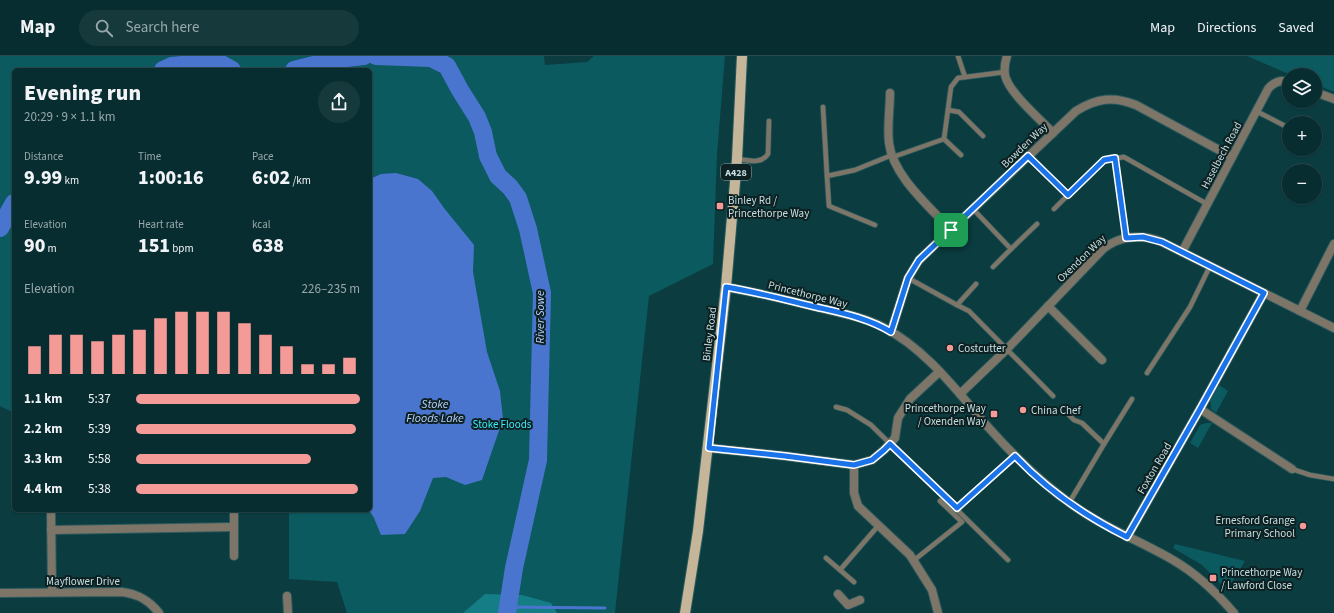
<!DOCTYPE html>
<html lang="en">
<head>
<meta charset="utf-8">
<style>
	body { margin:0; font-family:"Source Sans 3",sans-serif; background:#16393c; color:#f1f3f6; height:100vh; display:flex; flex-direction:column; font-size:15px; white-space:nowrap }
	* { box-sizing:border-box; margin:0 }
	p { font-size:13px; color:#98a8ab }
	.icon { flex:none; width:22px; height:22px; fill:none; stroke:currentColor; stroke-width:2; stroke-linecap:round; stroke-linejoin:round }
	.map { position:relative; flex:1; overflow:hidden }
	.sheet { position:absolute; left:12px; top:12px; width:360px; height:444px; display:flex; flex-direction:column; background:#082d30; border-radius:6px; box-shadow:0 1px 3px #0004,0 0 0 1px #29494c }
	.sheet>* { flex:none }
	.controls { position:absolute; left:1282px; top:12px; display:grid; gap:8px }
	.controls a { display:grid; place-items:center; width:40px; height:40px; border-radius:50%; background:#082d30; box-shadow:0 1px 3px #0004,0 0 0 1px #29494c; font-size:20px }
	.pin { position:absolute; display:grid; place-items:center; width:34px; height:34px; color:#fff; margin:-17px; border-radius:8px; box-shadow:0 2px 6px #0006 }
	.round { display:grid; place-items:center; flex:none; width:42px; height:42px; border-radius:21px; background:#16393c }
	.overview { display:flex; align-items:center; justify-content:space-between; height:68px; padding:0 12px }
	h1 { font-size:22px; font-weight:800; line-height:30px }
	.stats { display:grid; grid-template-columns:repeat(3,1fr); gap:6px; height:68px; padding:4px 12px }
	.stats div { display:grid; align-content:center }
	.stats b { font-size:20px; font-weight:800 }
	.stats small { font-size:11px; font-weight:400 }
	.stats p { font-size:11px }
	.chart { height:112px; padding:8px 12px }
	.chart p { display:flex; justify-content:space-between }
	.chart svg { width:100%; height:72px; margin-top:4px; stroke:#f59b97; stroke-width:6 }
	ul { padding:0 12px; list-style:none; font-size:13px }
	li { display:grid; grid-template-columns:64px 48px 1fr; align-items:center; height:30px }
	li i { height:10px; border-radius:5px; background:#f59b97 }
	header { display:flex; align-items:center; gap:24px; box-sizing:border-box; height:56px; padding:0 20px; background:#082d30; border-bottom:1px solid #29494c }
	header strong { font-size:19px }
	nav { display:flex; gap:22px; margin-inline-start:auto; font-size:14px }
	.search { width:280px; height:36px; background:#16393c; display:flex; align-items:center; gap:10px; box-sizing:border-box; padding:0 14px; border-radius:22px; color:#98a8ab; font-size:15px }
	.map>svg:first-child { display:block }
	.green { fill:#0b5a60 }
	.forest { fill:#157d85 }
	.water { fill:#4a75ce }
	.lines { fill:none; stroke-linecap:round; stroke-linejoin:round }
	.stream { stroke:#4a75ce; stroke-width:3 }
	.river { stroke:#4a75ce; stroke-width:18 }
	.service-casing { stroke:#2c595d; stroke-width:6 }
	.minor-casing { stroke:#2c595d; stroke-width:10 }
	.tertiary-casing { stroke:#2c595d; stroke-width:10 }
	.primary-casing { stroke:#2c595d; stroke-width:12 }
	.service { stroke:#7d7668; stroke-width:4.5 }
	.minor { stroke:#7d7668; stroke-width:8 }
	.tertiary { stroke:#7d7668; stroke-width:8 }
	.primary { stroke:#c6b699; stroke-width:10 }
	.route-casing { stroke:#fff; stroke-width:8 }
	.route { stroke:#1a73e8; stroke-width:5 }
	.poi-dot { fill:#f59b97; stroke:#0d2022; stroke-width:1.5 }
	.labels { text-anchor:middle; stroke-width:4; stroke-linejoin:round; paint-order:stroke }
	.shield { fill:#0d2022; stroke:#8fa6a8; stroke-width:1 }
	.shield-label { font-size:10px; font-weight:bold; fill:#c7dfe1 }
	.street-label { font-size:11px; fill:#c7dfe1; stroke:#0d2022 }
	.poi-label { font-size:11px; fill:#c7dfe1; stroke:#0d2022; text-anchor:start }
	.park-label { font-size:11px; fill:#34effd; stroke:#0d2022 }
	.water-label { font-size:12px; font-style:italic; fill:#b5cefc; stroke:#0d2022 }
</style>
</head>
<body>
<header>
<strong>Map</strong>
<div class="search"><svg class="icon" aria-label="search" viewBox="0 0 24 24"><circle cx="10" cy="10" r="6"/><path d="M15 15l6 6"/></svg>Search here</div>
<nav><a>Map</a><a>Directions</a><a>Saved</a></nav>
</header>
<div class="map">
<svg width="1334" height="557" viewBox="0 0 1334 557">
	<rect width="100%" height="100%" fill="#0a3c40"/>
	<!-- green -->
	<g class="green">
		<polygon points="0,0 544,0 545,9 587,6 594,0 725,0 717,98 713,208 649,240 615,557 347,557 337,526 289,523 289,454 370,454 370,14 14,14 14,357 0,350"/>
		<polygon points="1247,0 1334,0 1334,36 1315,28 1315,19 1291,19"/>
		<polygon points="1219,329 1228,335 1216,357 1211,353 1210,342"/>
		<polygon points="1206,367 1212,367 1198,392 1190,387 1200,369"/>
		<polygon points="1175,488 1245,505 1227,534 1202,509 1173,492"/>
	</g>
	<!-- forest -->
	<polygon class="forest" points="485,538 522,539 551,547 557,557 463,557"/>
	<!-- water -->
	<polygon class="water" points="396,117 418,123 432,135 444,152 474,189 473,216 487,296 500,335 503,363 482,424 465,429 446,421 433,422 420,455 405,478 381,479 374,462 369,454 370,123 381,118"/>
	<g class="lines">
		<!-- stream -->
		<polyline class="stream" points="508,551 605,552"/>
		<!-- river -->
		<g class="river">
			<polyline points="376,0 431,2 447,10 460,34 477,61 483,76 488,100 498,120 510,131 518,142 528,173 542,237 538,404 514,512 507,557"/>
			<polyline points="163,14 172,10 191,8 221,8 232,14"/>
			<polyline points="294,14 337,3 364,0"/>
			<polyline points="0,172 14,147"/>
		</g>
		<!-- service casing -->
		<g class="service-casing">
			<g id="service">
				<polyline points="958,0 965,21"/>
				<polyline points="823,51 827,120 855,114 892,99"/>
				<polyline points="948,54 959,56 983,80"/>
				<polyline points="1256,55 1289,72"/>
				<polyline points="944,83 951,31 958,22 1005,16"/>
				<polyline points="1302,94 1303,93"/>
				<polyline points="1028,100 1068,139 1054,153"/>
				<polyline points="893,101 944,83 961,99"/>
				<polyline points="1115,102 1126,182"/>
				<path d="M737,103C747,104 761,109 768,98L769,65"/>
				<polyline points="827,120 829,150 875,169"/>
				<polyline points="1068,139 1104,104 1124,101 1207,148"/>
				<polyline points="973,153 1011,193 1037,168"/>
				<polyline points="993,211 1011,193"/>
				<polyline points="908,222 957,249"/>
				<polyline points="976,228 957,249 969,255 1053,340"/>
				<polyline points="1147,317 1190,251 1210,210"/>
				<polyline points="836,351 847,354 871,369 1008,504"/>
				<polyline points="1067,357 1074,364 1082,367 1104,388"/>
				<polyline points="1292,413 1310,419 1334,423"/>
				<polyline points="1069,447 1104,388 1132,343"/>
				<polyline points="957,453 1015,400"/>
				<polyline points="826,502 840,514 878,470"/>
				<polyline points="913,505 962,466 940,445"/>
				<polyline points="840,514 854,526"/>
			</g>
		</g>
		<!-- minor casing -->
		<g class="minor-casing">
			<g id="minor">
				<path d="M1007,0C1005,6 1004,12 1005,19C1008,36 1040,63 1053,77"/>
				<polyline points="1315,36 1334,43"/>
				<path d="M890,37C890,53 887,70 889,87C893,120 929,150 951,174"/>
				<path d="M1182,196L1268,33C1273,27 1280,23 1289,26"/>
				<polyline points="1048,250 1102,304"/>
				<polyline points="1300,255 1334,188"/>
				<path d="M891,276L908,222L919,204L1076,55C1097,42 1113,40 1136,49L1232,101"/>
				<path d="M960,338L1007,293L1103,193C1120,179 1143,178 1162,186L1334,272"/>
				<polyline points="1200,353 1292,413"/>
				<polyline points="709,392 785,400 854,409 872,404 884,394 895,382 898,362 910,343 939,316"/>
				<polyline points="854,409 854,437 858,450 910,499 932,534 938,557"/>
				<polyline points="51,454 52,536"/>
				<polyline points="234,454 234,500"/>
				<polyline points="51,474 234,471"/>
				<polyline points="1127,481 1200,353 1264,237"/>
				<path d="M0,537L122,536C138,538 149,544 159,557"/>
				<polyline points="838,538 848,549 860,544"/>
				<polyline points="287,540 288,557"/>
			</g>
		</g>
		<!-- tertiary casing -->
		<g class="tertiary-casing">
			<path id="tertiary" d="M726,231C758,237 789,244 820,252C841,257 863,261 883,271C926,293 957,335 988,371C1013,399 1039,425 1070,447C1102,471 1139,484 1173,504C1197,518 1216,536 1234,557"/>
		</g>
		<!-- primary casing -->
		<g class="primary-casing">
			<polyline id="primary" points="685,557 698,475 726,231 737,103 742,0"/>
		</g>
		<!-- service -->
		<use href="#service" class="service"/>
		<!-- minor -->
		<use href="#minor" class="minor"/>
		<!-- tertiary -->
		<use href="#tertiary" class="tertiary"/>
		<!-- primary -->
		<use href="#primary" class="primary"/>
	</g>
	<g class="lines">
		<!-- route casing -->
		<g class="route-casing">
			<path id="route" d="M1028,100L1068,139L1104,104L1115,102L1126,182L1143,181L1162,186L1264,237L1200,353L1127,481C1085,460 1047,434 1015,400L957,452L890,388L884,394L872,404L854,409L785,400L709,392L726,231C756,236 786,244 816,251C842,257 868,262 891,276L908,222L919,204Z"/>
		</g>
		<!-- route -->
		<use href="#route" class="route"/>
	</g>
	<!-- markers -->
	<g class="poi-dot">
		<rect x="716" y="146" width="8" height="8" rx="2"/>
		<circle cx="950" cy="292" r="4"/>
		<circle cx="1023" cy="354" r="4"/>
		<rect x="990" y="354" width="8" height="8" rx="2"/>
		<circle cx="1303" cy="470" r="4"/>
		<rect x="1209" y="518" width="8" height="8" rx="2"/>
	</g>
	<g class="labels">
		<!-- shield labels -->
		<rect class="shield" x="721" y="108" width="30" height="16" rx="3"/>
		<g class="shield-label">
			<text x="736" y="120">A428</text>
		</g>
		<!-- street labels -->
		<g class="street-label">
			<text transform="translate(1024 89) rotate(-44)" y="4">Bowden Way</text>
			<text transform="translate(1221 99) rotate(-62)" y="4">Haselbech Road</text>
			<text transform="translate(1081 202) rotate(-44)" y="4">Oxendon Way</text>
			<text transform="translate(808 238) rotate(14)" y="4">Princethorpe Way</text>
			<text transform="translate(709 278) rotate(-83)" y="4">Binley Road</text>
			<text transform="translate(1154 412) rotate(-60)" y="4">Foxton Road</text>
			<text x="83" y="529">Mayflower Drive</text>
		</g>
		<!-- poi labels -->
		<g class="poi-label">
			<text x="728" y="148">Binley Rd /<tspan x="728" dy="13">Princethorpe Way</tspan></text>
			<text x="958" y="296">Costcutter</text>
			<text x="986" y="356" text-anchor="end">Princethorpe Way<tspan x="986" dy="13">/ Oxenden Way</tspan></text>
			<text x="1031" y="358">China Chef</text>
			<text x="1295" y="468" text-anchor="end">Ernesford Grange<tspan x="1295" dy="13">Primary School</tspan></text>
			<text x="1221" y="520">Princethorpe Way<tspan x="1221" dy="13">/ Lawford Close</tspan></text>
		</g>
		<!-- park labels -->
		<g class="park-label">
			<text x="502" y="372">Stoke Floods</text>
		</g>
		<!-- water labels -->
		<g class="water-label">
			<text transform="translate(540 261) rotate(-90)" y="4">River Sowe</text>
			<text x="435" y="352">Stoke<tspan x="435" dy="14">Floods Lake</tspan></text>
		</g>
	</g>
</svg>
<div class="controls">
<a><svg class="icon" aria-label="layers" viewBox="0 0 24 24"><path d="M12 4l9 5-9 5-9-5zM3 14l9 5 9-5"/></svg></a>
<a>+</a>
<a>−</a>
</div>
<div class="pin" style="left:951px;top:174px;background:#1e9e55"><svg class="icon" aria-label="arrive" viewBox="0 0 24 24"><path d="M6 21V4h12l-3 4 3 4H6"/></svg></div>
<section class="sheet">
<div class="overview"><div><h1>Evening run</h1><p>20:29 · 9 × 1.1 km</p></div><a class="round"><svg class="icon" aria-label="share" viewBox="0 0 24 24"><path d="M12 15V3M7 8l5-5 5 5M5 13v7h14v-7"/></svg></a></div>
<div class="stats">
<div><p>Distance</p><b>9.99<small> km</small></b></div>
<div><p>Time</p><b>1:00:16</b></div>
<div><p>Pace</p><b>6:02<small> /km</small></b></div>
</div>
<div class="stats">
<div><p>Elevation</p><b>90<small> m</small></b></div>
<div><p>Heart rate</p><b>151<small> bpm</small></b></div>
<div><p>kcal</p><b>638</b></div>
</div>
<div class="chart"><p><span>Elevation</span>226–235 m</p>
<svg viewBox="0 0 160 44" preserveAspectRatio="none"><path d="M5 44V27M15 44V20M25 44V20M35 44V24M45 44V20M55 44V17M65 44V10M75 44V6M85 44V6M95 44V6M105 44V13M115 44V20M125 44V27M135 44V38M145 44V38M155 44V34"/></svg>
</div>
<ul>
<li><b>1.1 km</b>5:37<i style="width:100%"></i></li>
<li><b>2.2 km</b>5:39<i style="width:98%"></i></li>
<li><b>3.3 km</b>5:58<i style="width:78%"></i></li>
<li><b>4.4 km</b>5:38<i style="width:99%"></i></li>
</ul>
</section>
</div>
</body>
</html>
